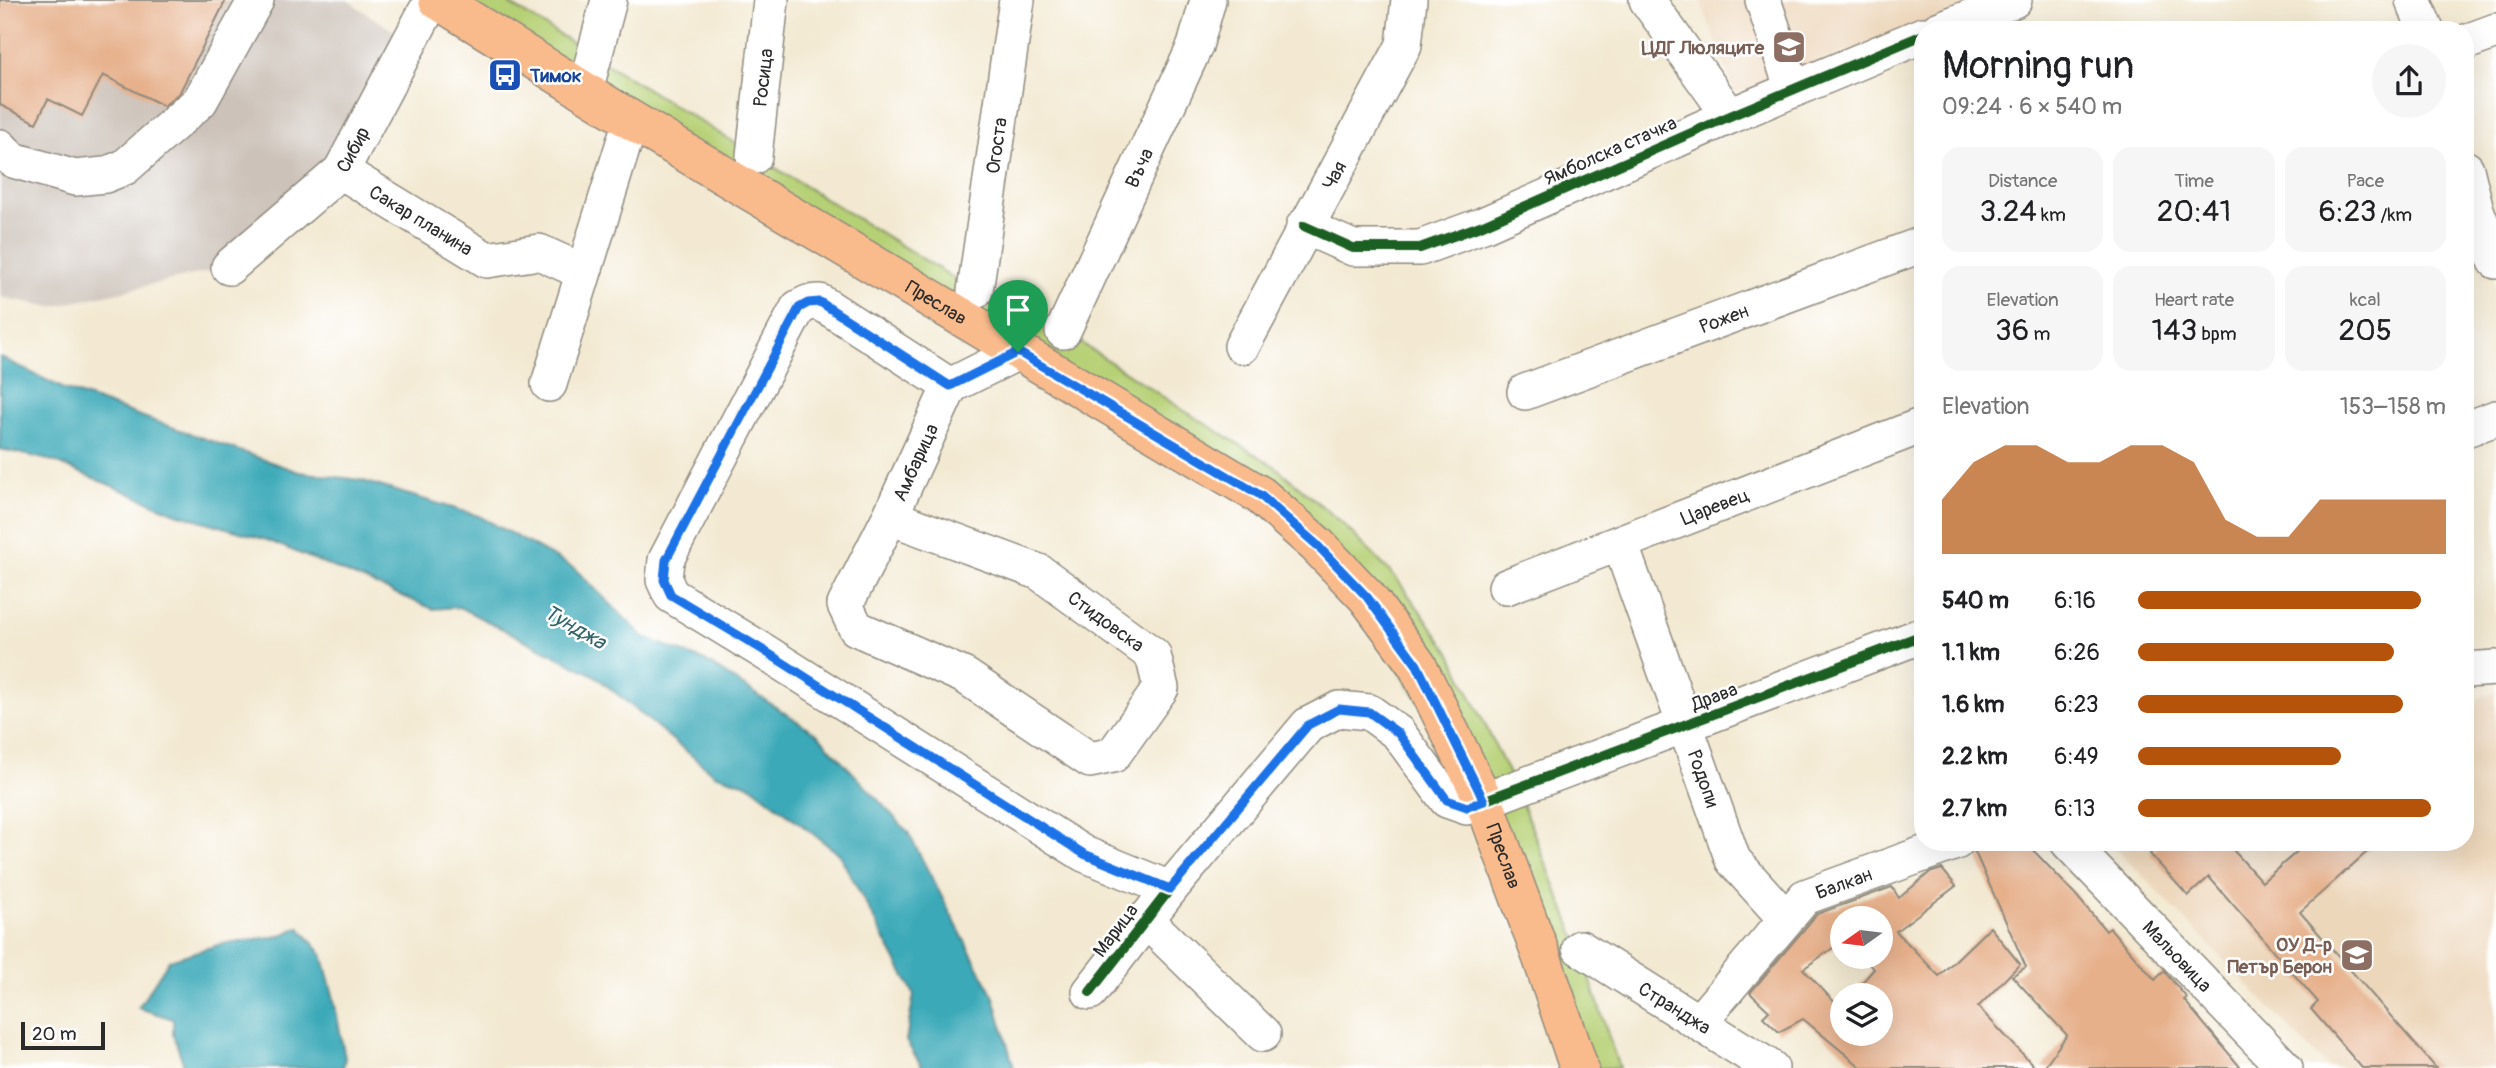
<!DOCTYPE html>
<html lang="en">
<head>
<meta charset="utf-8">
<style>
	body { margin:0; font-family:Pangolin,sans-serif; background:#f6f6f6; color:#202124; height:100vh; display:flex; flex-direction:column; font-size:26px; white-space:nowrap }
	* { box-sizing:border-box; margin:0 }
	p { font-size:23px; color:#757577 }
	.icon { flex:none; width:38px; height:38px; fill:none; stroke:currentColor; stroke-width:2; stroke-linecap:round; stroke-linejoin:round }
	.map { position:relative; flex:1; overflow:hidden }
	.details { position:absolute; left:1914px; top:21px; width:560px; height:830px; display:flex; flex-direction:column; background:#fff; border-radius:28px; box-shadow:0 7px 28px #0002 }
	.details>* { flex:none }
	.needle { width:46px; rotate:256deg }
	.buttons { position:absolute; left:1830px; top:906px; display:grid; gap:14px }
	.buttons a { display:grid; place-items:center; width:63px; height:63px; border-radius:50%; background:#fff; box-shadow:0 7px 28px #0002; font-size:35px }
	.scale { position:absolute; left:21px; bottom:18px; width:84px; box-sizing:border-box; padding-left:7px; border:4px solid #2b2b2b; border-top:0; font-size:19px; line-height:24px; white-space:nowrap; color:#2b2b2b; -webkit-text-stroke:5px #fff; paint-order:stroke }
	.pin { position:absolute; display:grid; place-items:center; width:60px; height:60px; color:#fff; margin:-72px -30px; border-radius:50% 50% 50% 0; rotate:-45deg; box-shadow:0 0 7px #0007 }
	.pin .icon { rotate:45deg }
	.round { display:grid; place-items:center; flex:none; width:74px; height:74px; border-radius:37px; background:#f6f6f6 }
	.head { display:flex; align-items:center; justify-content:space-between; height:119px; padding:0 28px }
	h1 { font-size:38px; font-weight:600; line-height:52px }
	.figures { display:grid; grid-template-columns:repeat(3,1fr); gap:10px; height:119px; padding:7px 28px }
	.figures div { display:grid; align-content:center; border-radius:18px; background:#f6f6f6; text-align:center }
	.figures b { font-size:30px; font-weight:600 }
	.figures small { font-size:19px; font-weight:400 }
	.figures p { font-size:19px }
	.chart { height:196px; padding:14px 28px }
	.chart p { display:flex; justify-content:space-between }
	.chart svg { width:100%; height:126px; margin-top:7px; fill:#b45309; opacity:.7 }
	ul { padding:0 28px; list-style:none; font-size:23px }
	li { display:grid; grid-template-columns:112px 84px 1fr; align-items:center; height:52px }
	li i { height:18px; border-radius:9px; background:#b45309 }
	.map>svg:first-child { display:block }
	.built { fill:#edd7bb }
	.industrial { fill:#ccc2b9 }
	.green { fill:#b6d075; stroke:#707e50; stroke-width:2 }
	.water { fill:#3aa9b8; stroke:#326a72; stroke-width:2 }
	.building { fill:#e6b08b; fill-rule:evenodd }
	.lines { fill:none; stroke-linecap:round; stroke-linejoin:round }
	.minor-casing { stroke:#8f8a7e; stroke-width:38 }
	.major-casing { stroke:#8f8a7e; stroke-width:41 }
	.minor { stroke:#fff; stroke-width:35 }
	.major { stroke:#fabb8c; stroke-width:38 }
	.cycleway-casing { stroke:#fff; stroke-width:15 }
	.cycleway { stroke:#1b5e20; stroke-width:10 }
	.route-casing { stroke:#fff; stroke-width:14 }
	.route { stroke:#1a73e8; stroke-width:9 }
	.labels { text-anchor:middle; stroke-width:5; stroke-linejoin:round; paint-order:stroke }
	.education-label { font-size:19px; font-weight:bold; fill:#785e54; stroke:#fff; text-anchor:end }
	.transit-label { font-size:19px; font-weight:bold; fill:#164399; stroke:#fff; text-anchor:start }
	.street-label { font-size:19px; fill:#2b2b2b; stroke:#fff }
	.water-label { font-size:21px; font-style:italic; fill:#32646a; stroke:#fff }
</style>
</head>
<body>
<div class="map">
<svg width="2496" height="1068" viewBox="0 0 2496 1068">
	<rect width="100%" height="100%" fill="#fff"/>
	<filter id="ink" filterUnits="userSpaceOnUse"><feTurbulence type="fractalNoise" baseFrequency=".0143" numOctaves="2"/><feDisplacementMap in="SourceGraphic" scale="14" xChannelSelector="R" yChannelSelector="G"/><feConvolveMatrix kernelMatrix="1 2 1 2 8 2 1 2 1" color-interpolation-filters="sRGB"/></filter>
	<filter id="wash" filterUnits="userSpaceOnUse"><feTurbulence type="fractalNoise" baseFrequency=".00686" numOctaves="4" result="noise"/><feDisplacementMap in="SourceGraphic" scale="28" xChannelSelector="R" yChannelSelector="G"/><feGaussianBlur stdDeviation="1.57" result="paint"/><feColorMatrix in="noise" values="0 0 0 0 0 0 0 0 0 0 0 0 0 0 0 0 0 1.4 0 .05"/><feComposite in="paint" operator="in"/></filter>
	<g filter="url(#wash)">
		<rect width="100%" height="100%" fill="#f3e9d2"/>
		<!-- built -->
		<g class="built">
			<polygon points="1700,0 1986,0 1735,93"/>
			<polygon points="2496,691 2496,1068 2328,1068 2110,842 2466,842 2466,703"/>
		</g>
		<!-- industrial -->
		<polygon class="industrial" points="0,0 347,0 410,42 341,171 229,267 52,307 0,297"/>
		<!-- green -->
		<polygon class="green" points="438,0 503,0 975,291 1063,331 1183,410 1276,467 1344,525 1396,578 1450,652 1516,789 1580,948 1619,1068 1579,1068 1484,801 1317,545"/>
		<!-- water -->
		<g class="water">
			<polygon points="0,357 64,389 299,472 360,480 479,516 574,568 645,638 705,661 817,734 908,832 994,997 1014,1068 923,1068 906,1041 914,994 839,854 750,785 714,774 594,675 459,607 433,609 267,540 176,513 53,461 0,449"/>
			<polygon points="299,927 322,954 333,995 345,1058 343,1068 185,1068 173,1034 173,1019 138,1008 169,960 221,944 280,936"/>
		</g>
		<g id="blocks">
			<!-- building -->
			<g class="building">
				<polygon points="0,0 226,0 180,92 164,106 103,75 82,116 48,99 36,123 0,105"/>
				<polygon points="1976,842 2028,842 2031,848 2075,894 2106,931 2110,928 2155,980 2164,971 2187,998 2184,1000 2241,1068 2043,1068 2067,1035 2012,976 2026,967 1974,850"/>
				<polygon points="2163,842 2226,842 2262,882 2308,842 2378,842 2300,912 2436,1068 2362,1068 2311,1009 2318,1002 2209,877 2188,896 2150,854"/>
				<path d="M1942,869L1956,886L1896,931L1939,976L1990,927L2020,964L1978,1007L2036,1068H1862L1803,1019L1779,1032L1763,1017L1769,1011L1750,993L1817,914L1892,887L1899,898L1929,873ZM1843,919H1881V957H1861L1874,969L1850,996H1881V1034H1843V1004L1840,1008L1803,969L1843,941Z"/>
			</g>
		</g>
	</g>
	<g filter="url(#ink)">
		<use href="#blocks" fill-opacity="0" stroke="#8f8a7e" stroke-width="2"/>
		<g class="lines">
			<!-- minor casing -->
			<g class="minor-casing">
				<g id="minor">
					<polyline points="1647,0 1730,116"/>
					<polyline points="1763,0 1793,90"/>
					<polyline points="2413,0 2426,30"/>
					<polyline points="1938,30 2014,0"/>
					<polyline points="2466,42 2496,31"/>
					<polyline points="585,91 609,0"/>
					<polyline points="0,147 13,160 75,178 105,175 125,167 200,101 256,0"/>
					<path id="s1" d="M754,156L771,0"/>
					<polyline points="2466,169 2476,210 2496,261"/>
					<path id="s2" d="M341,171L487,260L539,252L583,272"/>
					<polyline points="1304,226 1353,248 1420,248 1483,225 1730,116 1923,35"/>
					<path id="s3" d="M229,267L341,171L432,0"/>
					<path id="s4" d="M975,291L1017,0"/>
					<path id="s5" d="M1063,331L1195,46L1208,0"/>
					<path id="s6" d="M1242,346L1404,45L1409,0"/>
					<polyline points="549,384 631,120"/>
					<polyline points="950,386 820,302 808,303 798,308 666,560 664,580 671,595 763,651 1084,854 1170,889"/>
					<path id="s7" d="M1525,392L1923,244"/>
					<polyline points="2466,429 2496,418"/>
					<path id="s8" d="M890,517L1039,572L1153,655L1161,688L1113,755L1090,760L965,676L856,628L845,605L890,517L950,386L1018,352"/>
					<path id="s9" d="M1620,543L1733,860L1786,919"/>
					<path id="s10" d="M1506,587L1923,425"/>
					<polyline points="2466,670 2496,668"/>
					<path id="s11" d="M2068,842L2285,1068"/>
					<polyline points="1145,919 1263,1034"/>
					<path id="s12" d="M1580,948L1771,1068"/>
					<polyline points="1090,992 1170,889 1308,725 1339,709 1369,712 1398,733 1447,800 1467,807 1923,635"/>
					<path id="s13" d="M1699,1022L1805,897L1956,842"/>
				</g>
			</g>
			<!-- major casing -->
			<g class="major-casing">
				<g id="major">
					<path id="s14" d="M438,0L631,120L1260,495L1317,545L1367,597L1417,665L1484,801L1542,958L1579,1068"/>
				</g>
			</g>
			<!-- minor -->
			<use href="#minor" class="minor"/>
			<!-- major -->
			<use href="#major" class="major"/>
			<!-- cycleway casing -->
			<g class="cycleway-casing">
				<g id="cycleway">
					<polyline points="1304,226 1353,248 1420,248 1483,225 1730,116 1923,35"/>
					<polyline points="950,386 820,302 808,303 798,308 666,560 664,580 671,595 763,651 1084,854 1170,889"/>
					<polyline points="1090,992 1170,889 1308,725 1339,709 1369,712 1398,733 1447,800 1467,807 1923,635"/>
				</g>
			</g>
			<!-- cycleway -->
			<use href="#cycleway" class="cycleway"/>
		</g>
	</g>
	<g class="lines" filter="url(#ink)">
		<!-- route casing -->
		<g class="route-casing">
			<polygon id="route" points="820,302 950,386 1018,352 1260,495 1317,545 1367,597 1417,665 1484,801 1467,807 1447,800 1398,733 1369,712 1339,709 1308,725 1170,889 1084,854 763,650 671,595 664,580 666,560 799,308 808,303"/>
		</g>
		<!-- route -->
		<use href="#route" class="route"/>
	</g>
	<!-- icons -->
	<defs>
		<g id="school-square" transform="scale(1.75)"><rect x="-9" y="-9" width="18" height="18" rx="4" fill="#8d6e63" stroke="#fff"/><path d="M0-5L7-2L0 1L-7-2ZM-4 1L0 2.5L4 1V4Q0 6-4 4Z" fill="#fff"/></g>
		<g id="bus-square" transform="scale(1.75)"><rect x="-9" y="-9" width="18" height="18" rx="4" fill="#1a4fb4" stroke="#fff"/><path d="M-5-6H5V4H4V6H2V4H-2V6H-4V4H-5ZM-3.5-4V0h7V-4ZM-3.5 1.2v1.5H-2V1.2ZM2 1.2v1.5H3.5V1.2Z" fill="#fff"/></g>
	</defs>
	<g fill-rule="evenodd">
		<use href="#school-square" x="1789" y="47"/>
		<use href="#bus-square" x="505" y="75"/>
		<use href="#school-square" x="2357" y="955"/>
	</g>
	<g class="labels">
		<!-- education labels -->
		<g class="education-label">
			<text x="1764" y="54">ЦДГ Люляците</text>
			<text x="2332" y="951">ОУ Д-р<tspan x="2332" dy="22">Петър Берон</tspan></text>
		</g>
		<!-- transit labels -->
		<g class="transit-label">
			<text x="530" y="82">Тимок</text>
		</g>
		<!-- street labels -->
		<g class="street-label">
			<text dy="7" stroke="none"><textPath href="#s1" startOffset="79">Росица</textPath></text>
			<text dy="7" stroke="none"><textPath href="#s4" startOffset="147">Огоста</textPath></text>
			<text dy="7" stroke="none"><textPath href="#s3" startOffset="172">Сибир</textPath></text>
			<text transform="translate(1610 150) rotate(-24)" y="7">Ямболска стачка</text>
			<text dy="7" stroke="none"><textPath href="#s5" startOffset="180">Въча</textPath></text>
			<text dy="7" stroke="none"><textPath href="#s6" startOffset="194">Чая</textPath></text>
			<text dy="7" stroke="none"><textPath href="#s2" startOffset="94">Сакар планина</textPath></text>
			<text dy="7" stroke="none"><textPath href="#s14" startOffset="583">Преслав</textPath></text>
			<text dy="7" stroke="none"><textPath href="#s7" startOffset="212">Рожен</textPath></text>
			<text dy="7" stroke="none"><textPath href="#s8" startOffset="894">Амбарица</textPath></text>
			<text dy="7" stroke="none"><textPath href="#s10" startOffset="224">Царевец</textPath></text>
			<text dy="7" stroke="none"><textPath href="#s8" startOffset="242">Стидовска</textPath></text>
			<text transform="translate(1714 696) rotate(-21)" y="7">Драва</text>
			<text dy="7" stroke="none"><textPath href="#s9" startOffset="250">Родопи</textPath></text>
			<text dy="7" stroke="none"><textPath href="#s14" startOffset="1402">Преслав</textPath></text>
			<text dy="7" stroke="none"><textPath href="#s13" startOffset="205">Балкан</textPath></text>
			<text transform="translate(1115 930) rotate(-53)" y="7">Марица</text>
			<text dy="7" stroke="none"><textPath href="#s11" startOffset="158">Мальовица</textPath></text>
			<text dy="7" stroke="none"><textPath href="#s12" startOffset="112">Странджа</textPath></text>
		</g>
		<!-- water labels -->
		<g class="water-label">
			<text transform="translate(575 627) rotate(30)" y="7">Тунджа</text>
		</g>
	</g>
</svg>
<div class="buttons">
<a><svg class="needle" viewBox="-14 -14 28 28"><path d="M0-13l5 13h-10z" fill="#e53935"/><path d="M0 13l5-13h-10z" fill="#757577"/></svg></a>
<a><svg class="icon" aria-label="layers" viewBox="0 0 24 24"><path d="M12 4l9 5-9 5-9-5zM3 14l9 5 9-5"/></svg></a>
</div>
<div class="scale">20 m</div>
<div class="pin" style="left:1018px;top:352px;background:#1e9e55"><svg class="icon" aria-label="arrive" viewBox="0 0 24 24"><path d="M6 21V4h12l-3 4 3 4H6"/></svg></div>
<section class="details">
<div class="head"><div><h1>Morning run</h1><p>09:24 · 6 × 540 m</p></div><a class="round"><svg class="icon" aria-label="share" viewBox="0 0 24 24"><path d="M12 15V3M7 8l5-5 5 5M5 13v7h14v-7"/></svg></a></div>
<div class="figures">
<div><p>Distance</p><b>3.24<small> km</small></b></div>
<div><p>Time</p><b>20:41</b></div>
<div><p>Pace</p><b>6:23<small> /km</small></b></div>
</div>
<div class="figures">
<div><p>Elevation</p><b>36<small> m</small></b></div>
<div><p>Heart rate</p><b>143<small> bpm</small></b></div>
<div><p>kcal</p><b>205</b></div>
</div>
<div class="chart"><p><span>Elevation</span>153–158 m</p>
<svg viewBox="0 0 160 44" preserveAspectRatio="none"><path d="M0 44V25L10 12L20 6L30 6L40 12L50 12L60 6L70 6L80 12L90 32L100 38L110 38L120 25L130 25L140 25L150 25L160 25V44z"/></svg>
</div>
<ul>
<li><b>540 m</b>6:16<i style="width:92%"></i></li>
<li><b>1.1 km</b>6:26<i style="width:83%"></i></li>
<li><b>1.6 km</b>6:23<i style="width:86%"></i></li>
<li><b>2.2 km</b>6:49<i style="width:66%"></i></li>
<li><b>2.7 km</b>6:13<i style="width:95%"></i></li>
</ul>
</section>
</div>
</body>
</html>
